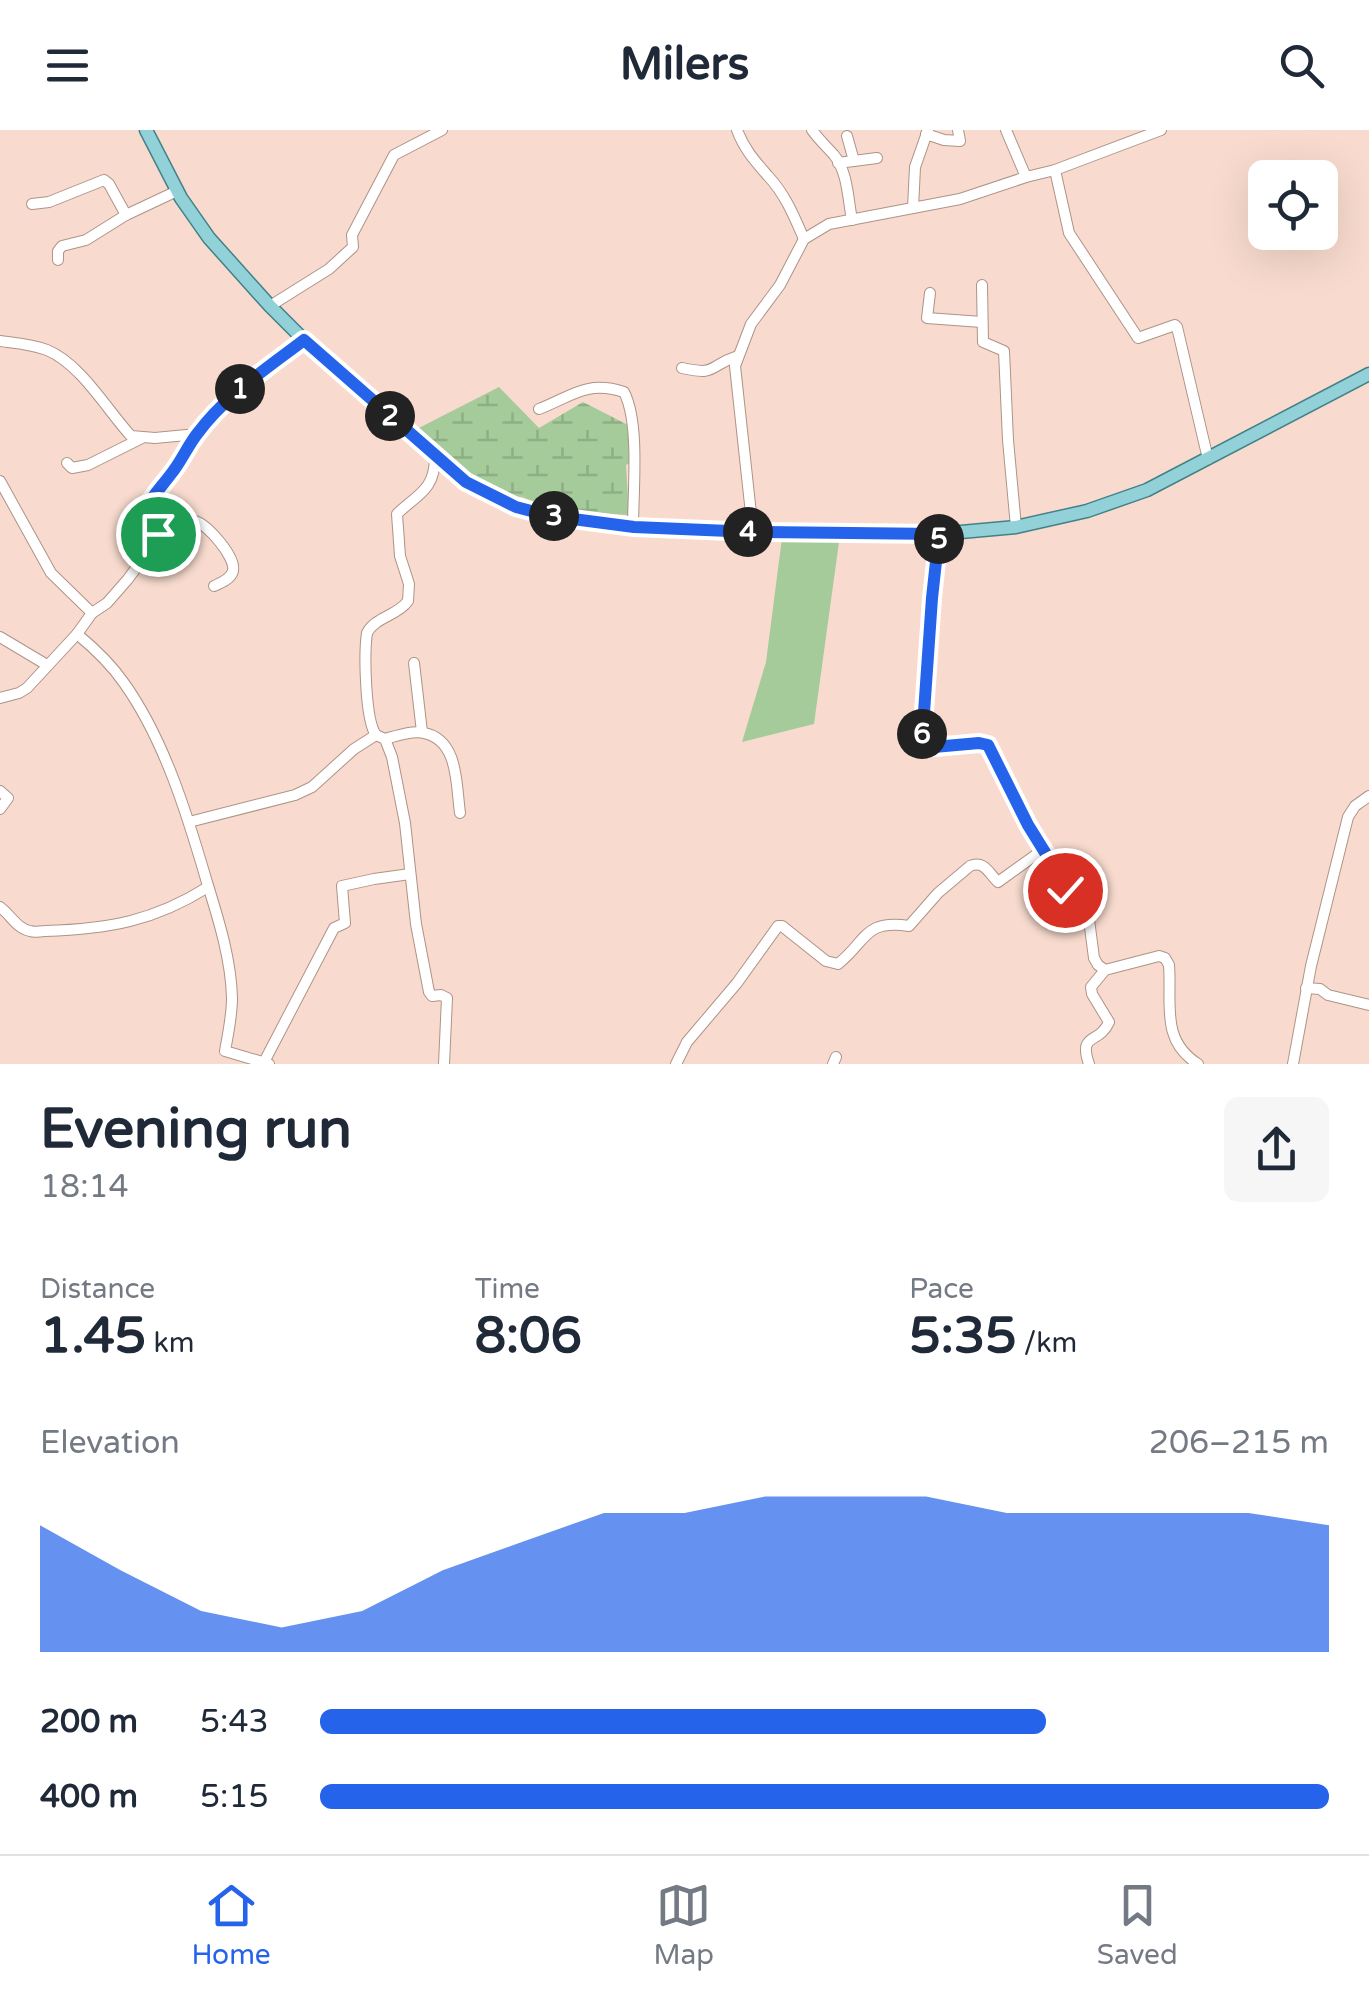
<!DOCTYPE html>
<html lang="en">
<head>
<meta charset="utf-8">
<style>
	body { margin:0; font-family:"Varela Round",sans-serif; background:#f6f6f7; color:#1f2937; height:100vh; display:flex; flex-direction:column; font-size:38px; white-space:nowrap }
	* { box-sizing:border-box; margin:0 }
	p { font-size:32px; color:#747a83 }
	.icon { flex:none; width:55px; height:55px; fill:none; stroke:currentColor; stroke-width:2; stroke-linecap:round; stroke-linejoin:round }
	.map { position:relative; height:934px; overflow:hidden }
	.drawer { display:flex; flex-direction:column; background:#fff; flex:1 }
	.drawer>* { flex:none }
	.fabs { position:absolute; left:1248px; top:30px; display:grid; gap:20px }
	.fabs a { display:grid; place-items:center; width:90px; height:90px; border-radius:15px; background:#fff; box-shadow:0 10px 40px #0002; font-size:50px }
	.pin { position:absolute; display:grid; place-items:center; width:85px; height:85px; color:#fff; margin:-42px; border:5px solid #fff; border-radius:50%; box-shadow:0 2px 10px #0007 }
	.km { position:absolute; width:50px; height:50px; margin:-25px; border-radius:50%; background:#222; color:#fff; font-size:28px; line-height:50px; text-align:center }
	.round { display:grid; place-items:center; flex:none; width:105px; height:105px; border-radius:15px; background:#f6f6f7 }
	.head { display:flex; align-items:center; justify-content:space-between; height:170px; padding:0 40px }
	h1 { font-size:55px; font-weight:800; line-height:75px }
	.metrics { display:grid; grid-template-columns:repeat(3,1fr); gap:15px; height:170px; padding:10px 40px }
	.metrics div { display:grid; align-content:center }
	.metrics b { font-size:50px; font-weight:800 }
	.metrics small { font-size:28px; font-weight:400 }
	.metrics p { font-size:28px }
	.chart { height:280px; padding:20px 40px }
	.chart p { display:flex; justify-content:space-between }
	.chart svg { width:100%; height:180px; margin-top:10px; fill:#2563eb; opacity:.7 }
	ul { padding:0 40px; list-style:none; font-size:32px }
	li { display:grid; grid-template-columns:160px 120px 1fr; align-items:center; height:75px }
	li i { height:25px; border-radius:12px; background:#2563eb }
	header { display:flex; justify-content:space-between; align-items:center; height:130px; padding:0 40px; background:#fff; font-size:45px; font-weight:800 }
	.tabs { display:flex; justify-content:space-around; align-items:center; height:140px; border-top:2px solid #e0e1e3; background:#fff; font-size:28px; color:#747a83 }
	.tabs a { display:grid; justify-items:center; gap:5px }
	.tabs .selected { color:#2563eb }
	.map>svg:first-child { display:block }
	.wetland { fill:url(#wetland-marsh) }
	.garden { fill:#a4cb99 }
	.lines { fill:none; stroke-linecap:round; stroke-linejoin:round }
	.minor-casing { stroke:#ae9387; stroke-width:12 }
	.major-casing { stroke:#418288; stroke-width:15 }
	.minor { stroke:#fff; stroke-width:10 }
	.major { stroke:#92d1d8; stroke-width:12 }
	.route-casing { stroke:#fff; stroke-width:20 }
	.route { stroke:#2563eb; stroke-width:12 }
</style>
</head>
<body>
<header><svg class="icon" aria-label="menu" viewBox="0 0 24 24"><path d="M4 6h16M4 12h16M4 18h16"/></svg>Milers<svg class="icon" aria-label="search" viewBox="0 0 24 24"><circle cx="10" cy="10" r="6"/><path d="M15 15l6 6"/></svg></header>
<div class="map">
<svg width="1369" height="934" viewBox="0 0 1369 934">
	<defs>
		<pattern id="wetland-marsh" width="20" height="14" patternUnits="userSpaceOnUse" patternTransform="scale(2.5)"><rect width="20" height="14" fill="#a4cb99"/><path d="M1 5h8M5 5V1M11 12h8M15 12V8" fill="none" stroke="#8eae84"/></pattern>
	</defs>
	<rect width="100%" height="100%" fill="#f8dbce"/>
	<!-- wetland -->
	<polygon class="wetland" points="499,257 539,298 583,272 630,296 630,333 626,335 629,385 557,381 522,367 500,365 458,341 411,302"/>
	<!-- garden -->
	<polygon class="garden" points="782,408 839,412 814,594 742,612 766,532"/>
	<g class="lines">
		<!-- minor casing -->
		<g class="minor-casing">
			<g id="minor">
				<path d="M737,0C744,19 755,31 768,46C785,64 794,86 804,109"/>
				<path d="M812,0C819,10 827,17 834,25C848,42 848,70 852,90"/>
				<polyline points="1006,0 1026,47"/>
				<polyline points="926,4 944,10 960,11 958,0"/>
				<polyline points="847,6 854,31"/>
				<polyline points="838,33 877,28"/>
				<polyline points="1055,40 1069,103 1138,208 1175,195 1177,197 1208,329"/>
				<polyline points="32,74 49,72 104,50 109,54 126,85"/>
				<polyline points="913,78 915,37 928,0"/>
				<polyline points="58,130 58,121 62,116 86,110 126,85 177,61"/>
				<polyline points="982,155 983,212 1004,221 1008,310 1016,397"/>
				<polyline points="930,163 927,188 982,192"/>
				<polyline points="270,176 329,139 353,117 352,105 394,25 442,0"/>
				<path d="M0,211C16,213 32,214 47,220C81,234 107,280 131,306L155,308L197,304"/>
				<path d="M682,238C718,246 707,236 738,226"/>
				<path d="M539,279C572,266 587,250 624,262C640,293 633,360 633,397"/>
				<polyline points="67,333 72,338 88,335 142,308"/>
				<polyline points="0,351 51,443 92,483"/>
				<polyline points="753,402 735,236 751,194 780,155 804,109 829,94 960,69 1026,47 1055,40 1161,0"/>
				<polyline points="939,404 932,468 922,611 928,617 934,617 979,613 988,615 1028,695 1054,737 1062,757 1088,782 1094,828 1098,835 1105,840"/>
				<path d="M145,407L195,391C208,395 236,427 233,441C231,449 221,453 214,456"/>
				<path d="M77,504C94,518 111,534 124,553C164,609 187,684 206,749C218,788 231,828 232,868C232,886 228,904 225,921L269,934"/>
				<polyline points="0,507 47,535"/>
				<polyline points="414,533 422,602"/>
				<polyline points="0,568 19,563 27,558 77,504 92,483 107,473 128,449 139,434 144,418 144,393 147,375 172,343 197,304 233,264 304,210"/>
				<path d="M376,605C365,590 364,523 367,503C375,487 397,486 408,471L409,454L400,426L397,384C416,365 435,361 435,327"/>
				<path d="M385,609C396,606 412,600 424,603C459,610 456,655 460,683"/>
				<polyline points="0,661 8,668 0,679"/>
				<polyline points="189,692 295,665 312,657 354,619 376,605 385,609 392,627 405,693 416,794 429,862 432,866 441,865 447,868 444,934"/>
				<path d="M0,777C11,785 16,798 30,801C36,803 39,801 45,801C109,799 154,791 208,757"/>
				<polyline points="1306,858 1320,859 1328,865 1369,875"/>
				<polyline points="263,934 334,798 345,793 342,756 374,749 410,744"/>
				<path d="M676,934L687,912L737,853L778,796H782L826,831L838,834C867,811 864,789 909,796L938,763L970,736C985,730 989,744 998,752L1044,719"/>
				<polyline points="833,934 836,927"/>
				<path d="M1089,934C1078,902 1099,915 1109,892L1092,864L1091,857L1105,840L1159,826L1165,828L1169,835C1172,873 1160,910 1198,934"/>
				<polyline points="1293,934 1311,836 1348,687 1355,676 1369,666"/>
			</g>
		</g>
		<!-- major casing -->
		<g class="major-casing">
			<polyline id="major" points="146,0 181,68 209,108 270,176 304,210 465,352 516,377 550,386 633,397 753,402 939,404 1016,397 1087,381 1147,360 1369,244"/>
		</g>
		<!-- minor -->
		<use href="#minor" class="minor"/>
		<!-- major -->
		<use href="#major" class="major"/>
	</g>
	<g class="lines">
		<!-- route casing -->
		<g class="route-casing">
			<path id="route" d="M158,404L145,407C141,374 153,368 171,344C181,332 187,317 197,304C226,265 266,239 304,210L466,352L516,377L550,386L634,397L753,402L939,404L932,468L922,611L928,616L934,617L979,613L988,615L1028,695L1054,737L1059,752L1065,760"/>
		</g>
		<!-- route -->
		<use href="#route" class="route"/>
	</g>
</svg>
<div class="fabs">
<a><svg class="icon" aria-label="locate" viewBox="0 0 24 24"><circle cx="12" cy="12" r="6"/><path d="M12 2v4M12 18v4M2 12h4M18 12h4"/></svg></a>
</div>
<div class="pin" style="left:158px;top:404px;background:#1e9e55"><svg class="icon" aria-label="arrive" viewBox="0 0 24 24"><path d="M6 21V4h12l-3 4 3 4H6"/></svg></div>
<div class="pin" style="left:1065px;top:760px;background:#d93025"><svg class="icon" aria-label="check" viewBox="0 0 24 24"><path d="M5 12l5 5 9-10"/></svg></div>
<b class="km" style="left:240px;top:259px">1</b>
<b class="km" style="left:390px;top:286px">2</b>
<b class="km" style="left:554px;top:386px">3</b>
<b class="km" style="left:748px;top:402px">4</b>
<b class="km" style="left:939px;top:409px">5</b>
<b class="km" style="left:922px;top:604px">6</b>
</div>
<section class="drawer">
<div class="head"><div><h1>Evening run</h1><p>18:14</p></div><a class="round"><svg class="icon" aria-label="share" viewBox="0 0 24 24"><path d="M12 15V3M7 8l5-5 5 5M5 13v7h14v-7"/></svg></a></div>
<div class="metrics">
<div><p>Distance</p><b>1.45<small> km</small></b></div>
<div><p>Time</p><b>8:06</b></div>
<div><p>Pace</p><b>5:35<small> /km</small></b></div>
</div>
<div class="chart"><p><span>Elevation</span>206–215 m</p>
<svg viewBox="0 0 160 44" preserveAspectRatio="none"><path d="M0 44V13L10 24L20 34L30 38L40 34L50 24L60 17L70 10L80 10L90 6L100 6L110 6L120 10L130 10L140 10L150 10L160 13V44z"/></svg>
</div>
<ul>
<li><b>200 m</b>5:43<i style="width:72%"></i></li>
<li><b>400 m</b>5:15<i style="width:100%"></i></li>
</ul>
</section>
<nav class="tabs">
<a class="selected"><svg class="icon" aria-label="home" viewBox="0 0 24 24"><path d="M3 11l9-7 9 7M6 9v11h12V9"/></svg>Home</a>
<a><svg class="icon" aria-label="map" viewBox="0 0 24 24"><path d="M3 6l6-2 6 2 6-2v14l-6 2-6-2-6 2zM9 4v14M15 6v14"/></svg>Map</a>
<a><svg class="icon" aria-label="saved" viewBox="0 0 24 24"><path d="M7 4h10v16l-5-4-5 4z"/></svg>Saved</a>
</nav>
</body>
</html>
